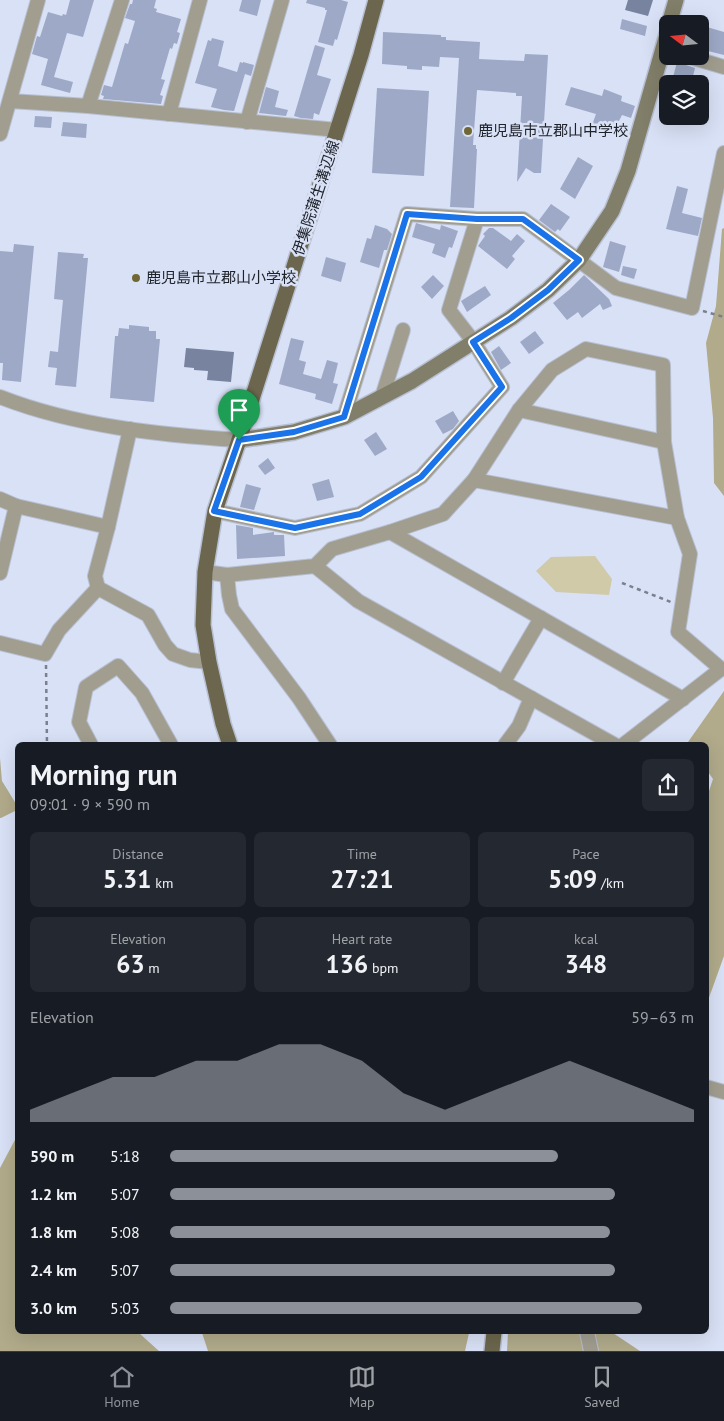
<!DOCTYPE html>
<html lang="en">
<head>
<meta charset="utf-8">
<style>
	body { margin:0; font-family:"PT Sans","Noto Sans JP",sans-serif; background:#242831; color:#f1f3f6; height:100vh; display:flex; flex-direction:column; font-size:19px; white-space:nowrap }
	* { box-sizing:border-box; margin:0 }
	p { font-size:16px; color:#9ea1a6 }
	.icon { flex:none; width:28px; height:28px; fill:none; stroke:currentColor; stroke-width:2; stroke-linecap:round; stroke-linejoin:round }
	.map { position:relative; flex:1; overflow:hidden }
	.details { position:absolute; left:15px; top:742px; width:694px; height:592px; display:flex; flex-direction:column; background:#171b24; border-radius:8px; box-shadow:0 5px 20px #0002 }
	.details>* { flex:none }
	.needle { width:32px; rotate:286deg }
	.controls { position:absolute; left:659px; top:15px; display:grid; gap:10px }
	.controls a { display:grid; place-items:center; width:50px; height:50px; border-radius:8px; background:#171b24; box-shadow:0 5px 20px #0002; font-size:25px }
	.pin { position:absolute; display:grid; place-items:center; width:42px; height:42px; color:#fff; margin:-51px -21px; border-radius:50% 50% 50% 0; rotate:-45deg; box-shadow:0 0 5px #0007 }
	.pin .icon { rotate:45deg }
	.round { display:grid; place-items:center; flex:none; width:52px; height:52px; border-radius:8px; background:#242831 }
	.summary { display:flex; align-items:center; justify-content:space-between; height:85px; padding:0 15px }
	h1 { font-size:28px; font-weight:600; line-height:38px }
	.stats { display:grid; grid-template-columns:repeat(3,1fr); gap:8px; height:85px; padding:5px 15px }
	.stats div { display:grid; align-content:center; border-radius:8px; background:#242831; text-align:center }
	.stats b { font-size:25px; font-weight:600 }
	.stats small { font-size:14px; font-weight:400 }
	.stats p { font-size:14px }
	.chart { height:140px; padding:10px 15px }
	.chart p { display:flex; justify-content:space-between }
	.chart svg { width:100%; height:90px; margin-top:5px; fill:#8c9099; opacity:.7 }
	ul { padding:0 15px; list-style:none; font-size:16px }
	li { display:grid; grid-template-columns:80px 60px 1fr; align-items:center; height:38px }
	li i { height:12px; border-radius:6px; background:#8c9099 }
	.dock { display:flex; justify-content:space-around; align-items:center; height:70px; border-top:1px solid #363941; background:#171b24; font-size:14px; color:#9ea1a6 }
	.dock a { display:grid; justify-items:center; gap:2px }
	.dock .current { color:#8c9099 }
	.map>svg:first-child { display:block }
	.green { fill:#d0caa9 }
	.forest { fill:#b1ab8b }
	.water { fill:#77839f }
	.building { fill:#9da9c7 }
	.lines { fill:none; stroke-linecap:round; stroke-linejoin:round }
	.street-casing { stroke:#b7bfd1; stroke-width:16 }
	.secondary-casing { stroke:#b7bfd1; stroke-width:18 }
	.primary-casing { stroke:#b7bfd1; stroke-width:18 }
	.path { stroke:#7a808e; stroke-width:2.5; stroke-dasharray:4 4; stroke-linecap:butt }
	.street { stroke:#a19e90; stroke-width:14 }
	.secondary { stroke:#817e69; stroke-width:15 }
	.primary { stroke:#6b664d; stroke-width:15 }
	.route-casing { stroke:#fff; stroke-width:10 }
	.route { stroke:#1a73e8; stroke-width:6 }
	.poi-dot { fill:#716734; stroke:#d9e1f6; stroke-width:2 }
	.labels { text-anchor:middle; stroke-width:5; stroke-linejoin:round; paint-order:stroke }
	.poi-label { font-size:15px; fill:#1e2229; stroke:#d9e1f6; text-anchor:start }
	.street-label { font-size:15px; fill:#1e2229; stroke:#d9e1f6 }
</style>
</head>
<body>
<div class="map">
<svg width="724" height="1351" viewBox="0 0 724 1351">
	<rect width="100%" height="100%" fill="#d9e1f6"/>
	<!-- green -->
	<polygon class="green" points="595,556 612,579 609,595 556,592 536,571 551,557"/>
	<!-- forest -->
	<g class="forest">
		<polygon points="724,228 724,496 714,483 713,418 706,343 716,306 722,229"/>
		<polygon points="724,691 724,956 706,1006 706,800 713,779 706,769 706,745 690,745 688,742"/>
		<polygon points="0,758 2,781 18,807 17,810 1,818 0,818"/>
		<polygon points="17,1136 18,1332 139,1333 159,1351 0,1351 0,1168"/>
		<polygon points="508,1332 613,1333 640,1351 507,1351"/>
		<polygon points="202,1333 202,1332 469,1333 465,1351 208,1351"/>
	</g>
	<!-- water -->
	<g class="water">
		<polygon points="628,0 653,0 648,16 625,10"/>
		<polygon points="186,348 234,352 231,382 207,380 208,371 194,370 194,368 184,367"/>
	</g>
	<!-- building -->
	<g class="building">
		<polygon points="70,0 94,0 83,37 67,33 54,77 73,82 70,93 41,85 48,59 32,54 37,36 40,37 48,12 62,16 63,14 66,15"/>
		<polygon points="133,0 156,0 154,8 157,9 156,12 181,19 177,32 180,33 177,44 174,43 172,49 170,48 161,79 165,80 160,95 163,96 161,104 103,99 104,96 101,95 104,85 112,87 125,43 128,44 135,21 125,18 130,4 132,4"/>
		<polygon points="242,0 261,0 257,16 239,11"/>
		<polygon points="307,0 341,0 348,2 337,40 335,39 333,46 318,42 327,10 325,10 325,8 306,3"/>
		<polygon points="622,19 647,26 645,36 620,29"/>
		<polygon points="700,25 724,32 724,55 700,49"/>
		<polygon points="383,32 441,35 441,37 446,37 446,40 480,42 479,59 524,61 525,54 548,55 541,173 534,173 526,168 517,182 522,96 516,96 516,93 477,90 473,145 476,145 476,149 477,149 474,208 450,207 459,58 440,57 439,67 422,66 422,70 407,69 407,66 382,64"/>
		<polygon points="212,38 224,41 218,66 237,72 240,62 243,63 243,62 254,65 251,76 245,74 234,111 224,110 211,107 217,89 195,83 208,40 211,41"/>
		<polygon points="315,45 325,48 317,75 331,79 319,115 314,113 313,119 301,118 294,116"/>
		<polygon points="677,62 695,68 691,84 684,84 672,81"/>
		<polygon points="266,87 279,91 275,107 288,110 286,116 259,113"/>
		<polygon points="571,87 602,96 604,89 622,96 621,101 635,106 631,118 622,115 618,123 615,122 611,132 592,125 596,114 565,105"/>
		<polygon points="377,88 429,91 424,176 372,173"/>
		<polygon points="35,116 52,117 51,128 34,127"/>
		<polygon points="63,122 87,124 86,138 61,136"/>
		<polygon points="578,157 593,166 575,199 560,189"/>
		<polygon points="677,186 688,189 682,213 702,218 698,236 666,229"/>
		<polygon points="551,204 570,217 560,231 558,229 555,232 539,220"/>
		<polygon points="416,223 440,230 441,225 458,231 452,248 449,247 445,258 432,253 435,244 412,237"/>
		<polygon points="375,225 387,229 392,234 387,250 384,250 379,268 360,262 367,238 371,239"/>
		<polygon points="489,228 493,228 511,241 517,234 525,241 512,256 515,259 507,269 478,246 485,236 483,234"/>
		<polygon points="610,241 626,246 619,272 603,267"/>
		<polygon points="14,244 34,246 21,382 2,380 3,363 0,363 0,251 13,252"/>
		<polygon points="58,252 84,254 83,258 88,258 76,387 55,385 57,368 48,367 50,351 58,352 63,300 54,299"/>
		<polygon points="326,257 346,263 341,282 321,276"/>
		<polygon points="623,266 637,269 634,279 621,275"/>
		<polygon points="433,275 444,286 432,299 421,287"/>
		<polygon points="584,275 609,299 612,306 603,310 600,304 582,318 578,312 567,320 553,303 569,290"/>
		<polygon points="485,286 491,295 467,312 461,301"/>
		<polygon points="129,325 149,327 149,331 156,331 156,339 160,339 154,402 110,398 115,336 118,336 119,328 129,329"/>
		<polygon points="535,331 544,343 529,354 520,342"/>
		<polygon points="291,338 304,341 299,360 306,362 303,374 321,379 327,360 338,363 333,383 338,384 332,404 315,399 316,394 279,384"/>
		<polygon points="499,346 511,363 501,370 491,352"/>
		<polygon points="453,411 459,421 453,429 443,434 435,421"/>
		<polygon points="376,432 387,449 375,456 364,440"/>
		<polygon points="268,458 275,468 265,475 258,466"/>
		<polygon points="329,479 334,497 317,501 312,484"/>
		<polygon points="246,484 261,488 254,510 240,507"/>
		<polygon points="236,525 253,528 253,535 274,532 274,535 284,535 285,556 237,559"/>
	</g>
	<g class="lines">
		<!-- street casing -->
		<g class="street-casing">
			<g id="street">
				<polyline points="687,56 724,67"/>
				<polyline points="10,101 88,106 337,130"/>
				<polyline points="88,106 122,0"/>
				<polyline points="169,114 200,0"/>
				<polyline points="247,122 282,0"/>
				<polyline points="0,134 38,0"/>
				<polygon points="586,349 663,365 664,442 677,518 474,480 519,410 552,370"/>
				<path d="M0,397C74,426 160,435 239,440"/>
				<polyline points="382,397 403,330"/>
				<polyline points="519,410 664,442"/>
				<polyline points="344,417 407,214 477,219 523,219 616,288 692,308 724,153"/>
				<polyline points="130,429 108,527 95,576 98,588 148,615 165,645 173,654 190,660 209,662"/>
				<polyline points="0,499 16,506"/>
				<polyline points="215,511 295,528 360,514 421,477 502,387 473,341 449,310 477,219"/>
				<polyline points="390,532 683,699"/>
				<polyline points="315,566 358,601 615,745"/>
				<polyline points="205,572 227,575 315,566 332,549 390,532 443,514 474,480"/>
				<polyline points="0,573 16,506 108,527"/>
				<polyline points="227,575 229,595 232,609 299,698 330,745"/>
				<polyline points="0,643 45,654 59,630 98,588"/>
				<polyline points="503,683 541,618"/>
				<polyline points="91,745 79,722 86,687 118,666 142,693 171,745"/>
				<polyline points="505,745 519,726 531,698"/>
				<polyline points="623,745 721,669 678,632 690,554 677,518"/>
				<polyline points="706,1087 724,1092"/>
				<polyline points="587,1332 591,1351"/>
			</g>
		</g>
		<!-- secondary casing -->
		<g class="secondary-casing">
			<g id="secondary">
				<polyline points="669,24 676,0"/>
				<polyline points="239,440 294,432 344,417 412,381 511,318 548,290 579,260 612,211 628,171 668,31"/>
			</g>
		</g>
		<!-- primary casing -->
		<g class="primary-casing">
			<g id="primary">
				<polyline points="230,745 223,724 209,662 203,625 205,572 215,511 239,440 361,55 376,0"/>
				<polyline points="492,1351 494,1332"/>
			</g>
		</g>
		<!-- path -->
		<g class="path">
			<polyline points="703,311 724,317"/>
			<polyline points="622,583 671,602"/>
			<polyline points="46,665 47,745"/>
		</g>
		<!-- street -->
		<use href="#street" class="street"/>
		<!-- secondary -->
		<use href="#secondary" class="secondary"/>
		<!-- primary -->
		<use href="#primary" class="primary"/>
	</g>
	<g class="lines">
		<!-- route casing -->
		<g class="route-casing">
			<polygon id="route" points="407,214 477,219 523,219 579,260 548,290 511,318 473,342 502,387 421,477 360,514 295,528 214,511 239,440 294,432 344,417"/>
		</g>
		<!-- route -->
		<use href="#route" class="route"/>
	</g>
	<!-- markers -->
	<g class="poi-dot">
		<circle cx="468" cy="131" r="5"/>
		<circle cx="136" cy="278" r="5"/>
	</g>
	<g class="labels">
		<!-- poi labels -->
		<g class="poi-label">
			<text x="478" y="136">鹿児島市立郡山中学校</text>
			<text x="146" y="283">鹿児島市立郡山小学校</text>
		</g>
		<!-- street labels -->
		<g class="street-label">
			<text transform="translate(316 198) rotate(-72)" y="5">伊集院蒲生溝辺線</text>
		</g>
	</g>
</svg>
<div class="controls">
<a><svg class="needle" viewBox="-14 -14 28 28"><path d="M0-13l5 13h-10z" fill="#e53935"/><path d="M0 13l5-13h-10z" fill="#9ea1a6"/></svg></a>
<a><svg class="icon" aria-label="layers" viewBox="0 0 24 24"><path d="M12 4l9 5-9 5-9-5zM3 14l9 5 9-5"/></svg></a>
</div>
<div class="pin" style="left:239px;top:440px;background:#1e9e55"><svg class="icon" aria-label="arrive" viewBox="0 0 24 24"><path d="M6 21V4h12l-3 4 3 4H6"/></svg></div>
<section class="details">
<div class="summary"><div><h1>Morning run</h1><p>09:01 · 9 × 590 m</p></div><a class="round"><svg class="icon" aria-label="share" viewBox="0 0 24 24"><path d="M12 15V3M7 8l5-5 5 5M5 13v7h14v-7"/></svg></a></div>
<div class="stats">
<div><p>Distance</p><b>5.31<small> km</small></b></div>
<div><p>Time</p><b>27:21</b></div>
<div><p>Pace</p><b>5:09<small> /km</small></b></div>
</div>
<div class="stats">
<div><p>Elevation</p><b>63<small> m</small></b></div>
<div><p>Heart rate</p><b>136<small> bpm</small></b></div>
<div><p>kcal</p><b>348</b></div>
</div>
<div class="chart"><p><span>Elevation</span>59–63 m</p>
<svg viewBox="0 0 160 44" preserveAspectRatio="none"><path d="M0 44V38L10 30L20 22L30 22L40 14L50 14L60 6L70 6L80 14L90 30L100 38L110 30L120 22L130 14L140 22L150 30L160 38V44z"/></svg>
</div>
<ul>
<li><b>590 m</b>5:18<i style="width:74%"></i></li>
<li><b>1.2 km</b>5:07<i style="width:85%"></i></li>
<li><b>1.8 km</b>5:08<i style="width:84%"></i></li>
<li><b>2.4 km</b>5:07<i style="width:85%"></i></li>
<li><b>3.0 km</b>5:03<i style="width:90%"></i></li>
</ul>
</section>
</div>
<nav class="dock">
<a class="current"><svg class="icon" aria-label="home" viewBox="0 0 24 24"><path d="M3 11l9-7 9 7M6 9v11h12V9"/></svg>Home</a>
<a><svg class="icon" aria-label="map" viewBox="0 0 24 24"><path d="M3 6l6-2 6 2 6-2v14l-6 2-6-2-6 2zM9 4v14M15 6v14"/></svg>Map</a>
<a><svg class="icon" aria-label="saved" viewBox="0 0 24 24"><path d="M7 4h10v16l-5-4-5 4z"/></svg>Saved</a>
</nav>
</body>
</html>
